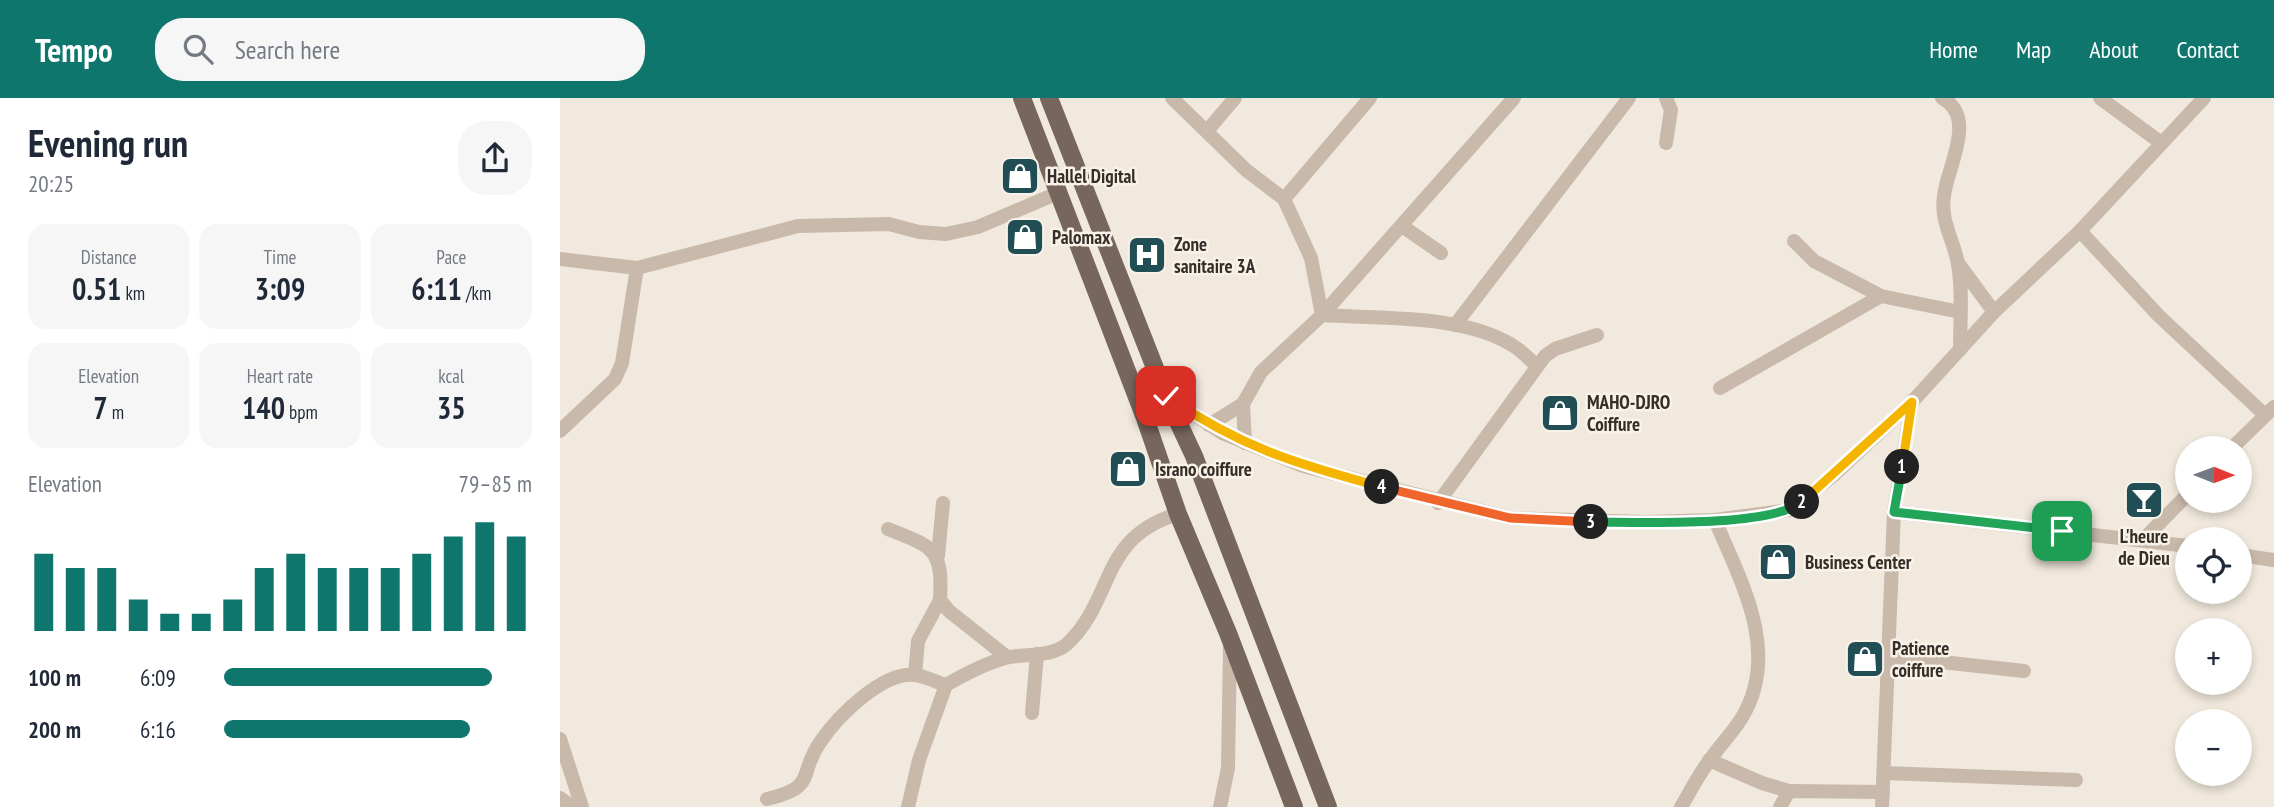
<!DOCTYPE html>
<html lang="en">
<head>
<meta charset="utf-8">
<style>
	body { margin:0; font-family:"PT Sans Narrow",sans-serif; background:#f6f6f7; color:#1f2937; height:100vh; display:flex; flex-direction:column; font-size:26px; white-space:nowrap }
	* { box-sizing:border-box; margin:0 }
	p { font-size:23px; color:#747a83 }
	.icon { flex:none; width:38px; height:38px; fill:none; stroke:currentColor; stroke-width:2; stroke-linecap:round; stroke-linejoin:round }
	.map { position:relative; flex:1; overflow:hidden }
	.side { display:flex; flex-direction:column; background:#fff; width:560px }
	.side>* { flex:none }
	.needle { width:46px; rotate:91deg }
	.fabs { position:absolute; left:1615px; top:338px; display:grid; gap:14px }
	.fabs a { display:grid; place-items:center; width:77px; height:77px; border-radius:50%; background:#fff; box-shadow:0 4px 10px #0003; font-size:35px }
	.pin { position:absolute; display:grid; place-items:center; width:60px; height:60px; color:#fff; margin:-30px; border-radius:14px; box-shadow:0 4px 10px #0006 }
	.km { position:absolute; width:35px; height:35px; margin:-18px; border-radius:50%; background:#222; color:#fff; font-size:19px; line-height:35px; text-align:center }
	.round { display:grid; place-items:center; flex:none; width:74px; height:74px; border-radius:28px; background:#f6f6f7 }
	.headline { display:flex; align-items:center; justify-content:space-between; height:119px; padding:0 28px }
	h1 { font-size:38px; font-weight:700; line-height:52px }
	.figures { display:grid; grid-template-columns:repeat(3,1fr); gap:10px; height:119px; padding:7px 28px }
	.figures div { display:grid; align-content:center; border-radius:18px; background:#f6f6f7; text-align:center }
	.figures b { font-size:30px; font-weight:700 }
	.figures small { font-size:19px; font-weight:400 }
	.figures p { font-size:19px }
	.chart { height:196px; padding:14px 28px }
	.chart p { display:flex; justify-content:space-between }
	.chart svg { width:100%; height:126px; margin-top:7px; stroke:#0f766e; stroke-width:6 }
	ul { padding:0 28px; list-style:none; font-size:23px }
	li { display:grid; grid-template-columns:112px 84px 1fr; align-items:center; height:52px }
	li i { height:18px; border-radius:9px; background:#0f766e }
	header { display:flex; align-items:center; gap:42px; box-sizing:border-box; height:98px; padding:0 35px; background:#0f766e; color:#fff }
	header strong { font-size:33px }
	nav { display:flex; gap:38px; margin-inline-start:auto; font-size:24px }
	.search { width:490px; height:63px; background:#f6f6f7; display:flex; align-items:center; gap:18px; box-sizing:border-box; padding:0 24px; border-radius:28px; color:#747a83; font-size:26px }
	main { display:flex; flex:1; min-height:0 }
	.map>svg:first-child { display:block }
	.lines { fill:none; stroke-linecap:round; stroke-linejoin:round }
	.minor { stroke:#c8b9aa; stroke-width:14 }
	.major { stroke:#77665b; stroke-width:18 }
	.split-1-casing { stroke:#fff; stroke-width:14 }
	.split-2-casing { stroke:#fff; stroke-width:14 }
	.split-3-casing { stroke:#fff; stroke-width:14 }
	.split-4-casing { stroke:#fff; stroke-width:14 }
	.split-5-casing { stroke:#fff; stroke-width:14 }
	.split-1 { stroke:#22a559; stroke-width:9 }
	.split-2 { stroke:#f5b400; stroke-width:9 }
	.split-3 { stroke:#22a559; stroke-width:9 }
	.split-4 { stroke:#f0652b; stroke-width:9 }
	.split-5 { stroke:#f5b400; stroke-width:9 }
	.labels { text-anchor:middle; stroke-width:5; stroke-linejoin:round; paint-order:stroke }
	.poi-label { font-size:19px; font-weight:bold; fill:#362e29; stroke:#f9f2e9; text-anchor:start }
</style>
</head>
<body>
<header>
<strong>Tempo</strong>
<div class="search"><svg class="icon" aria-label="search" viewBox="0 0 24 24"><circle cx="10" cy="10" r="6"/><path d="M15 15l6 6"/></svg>Search here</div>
<nav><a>Home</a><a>Map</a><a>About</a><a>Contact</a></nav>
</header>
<main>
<section class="side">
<div class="headline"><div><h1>Evening run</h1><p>20:25</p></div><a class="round"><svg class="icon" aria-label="share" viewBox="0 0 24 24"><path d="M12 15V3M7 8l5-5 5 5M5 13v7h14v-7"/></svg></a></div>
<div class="figures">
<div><p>Distance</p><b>0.51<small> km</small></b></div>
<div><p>Time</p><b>3:09</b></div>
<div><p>Pace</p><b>6:11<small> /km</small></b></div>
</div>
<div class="figures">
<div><p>Elevation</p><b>7<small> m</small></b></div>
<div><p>Heart rate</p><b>140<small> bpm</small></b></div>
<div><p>kcal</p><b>35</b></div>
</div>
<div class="chart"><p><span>Elevation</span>79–85 m</p>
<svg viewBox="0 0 160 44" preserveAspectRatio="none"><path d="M5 44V17M15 44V22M25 44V22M35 44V33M45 44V38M55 44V38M65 44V33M75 44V22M85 44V17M95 44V22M105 44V22M115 44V22M125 44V17M135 44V11M145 44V6M155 44V11"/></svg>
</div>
<ul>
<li><b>100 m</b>6:09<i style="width:87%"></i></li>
<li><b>200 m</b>6:16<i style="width:80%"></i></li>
</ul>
</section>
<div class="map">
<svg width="1714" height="709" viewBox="0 0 1714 709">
	<rect width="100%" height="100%" fill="#f1e9dd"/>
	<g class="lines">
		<!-- minor -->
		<g class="minor">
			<path d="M612,0L686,72L724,101L751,160L762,217C820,221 902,216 952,247C961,252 969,261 977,268"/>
			<polyline points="1106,0 1111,12 1106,45"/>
			<path d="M1382,0C1418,19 1387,69 1384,98C1380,124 1394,142 1398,166C1403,193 1400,224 1400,252"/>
			<polyline points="1540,0 1600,44"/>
			<polyline points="647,33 675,0"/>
			<polyline points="724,101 810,0"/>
			<polyline points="842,128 881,155"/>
			<polyline points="1520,133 1599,218 1705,317"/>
			<polyline points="0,161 77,170 238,128 329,126 359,134 386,136 418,129 500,94"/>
			<polyline points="1398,165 1434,214"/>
			<polyline points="1321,198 1400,214"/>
			<polyline points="895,227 1069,0"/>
			<polyline points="1160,290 1321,198 1254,163 1234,143"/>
			<polyline points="606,298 662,335 743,368 950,420 1086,424 1155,422 1229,412 1274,377 1352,304 1434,214 1520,133 1644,0"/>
			<polyline points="649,327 683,306"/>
			<polyline points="0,333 55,281 62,265 77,170"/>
			<polyline points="685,345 683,306 701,274 762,217 954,0"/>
			<polyline points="1672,350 1714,309"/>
			<polyline points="878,405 985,258 995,251 1037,237"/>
			<polyline points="1334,414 1628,448"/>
			<path d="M328,431C373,449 383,450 380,502L389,513L447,559"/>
			<polyline points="1584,441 1628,396"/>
			<polyline points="1680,457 1714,462"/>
			<polyline points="378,458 383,405"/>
			<polyline points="1327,558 1464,573"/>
			<polyline points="355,577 358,543 380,502"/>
			<polyline points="472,615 477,556"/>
			<polyline points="0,641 22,709"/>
			<polyline points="1149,662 1202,685 1229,693"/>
			<polyline points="1324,675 1516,682"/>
			<polyline points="0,700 13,709"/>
			<path d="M207,701C259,689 237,676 261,643C278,618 323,573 355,577C365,578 376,584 386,587"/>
			<path d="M348,709L359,662L386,587C405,576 424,566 445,560C464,555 491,560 507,546C555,501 539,439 618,416"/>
			<polyline points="660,709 668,670 670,550"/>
			<path d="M1121,709C1131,692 1140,674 1152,659C1162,645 1176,631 1184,616C1220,551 1180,482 1155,422"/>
			<polyline points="1220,709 1229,693 1323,694"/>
			<polyline points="1322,709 1334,414 1352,304"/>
		</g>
		<!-- major -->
		<g class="major">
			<polyline points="462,0 585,320 618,416 668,535 734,709"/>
			<polyline points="489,0 606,298 634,358 768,709"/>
		</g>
	</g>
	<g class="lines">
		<!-- split-1 casing -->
		<g class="split-1-casing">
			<polyline id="split-1" points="1342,369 1334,414 1502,433"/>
		</g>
		<!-- split-2 casing -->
		<g class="split-2-casing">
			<polyline id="split-2" points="1242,404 1352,304 1342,369"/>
		</g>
		<!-- split-3 casing -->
		<g class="split-3-casing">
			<path id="split-3" d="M1031,424C1077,424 1208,430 1242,404"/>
		</g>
		<!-- split-4 casing -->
		<g class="split-4-casing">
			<polyline id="split-4" points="822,389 950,420 1031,424"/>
		</g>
		<!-- split-5 casing -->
		<g class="split-5-casing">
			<path id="split-5" d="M606,298C680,349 736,366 822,389"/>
		</g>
		<!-- split-1 -->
		<use href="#split-1" class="split-1"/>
		<!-- split-2 -->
		<use href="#split-2" class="split-2"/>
		<!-- split-3 -->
		<use href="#split-3" class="split-3"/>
		<!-- split-4 -->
		<use href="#split-4" class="split-4"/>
		<!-- split-5 -->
		<use href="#split-5" class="split-5"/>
	</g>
	<!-- icons -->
	<defs>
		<g id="shop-square" transform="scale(2.0125)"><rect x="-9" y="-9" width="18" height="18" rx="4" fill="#214e55" stroke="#f9f2e9"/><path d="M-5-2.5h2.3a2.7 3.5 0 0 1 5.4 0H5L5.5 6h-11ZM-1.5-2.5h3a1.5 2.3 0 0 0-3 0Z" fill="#fff"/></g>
		<g id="hospital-square" transform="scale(2.0125)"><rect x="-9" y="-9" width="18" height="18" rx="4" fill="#214e55" stroke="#f9f2e9"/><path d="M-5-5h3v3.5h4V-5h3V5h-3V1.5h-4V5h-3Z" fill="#fff"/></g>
		<g id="bar-square" transform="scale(2.0125)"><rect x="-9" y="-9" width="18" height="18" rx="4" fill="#214e55" stroke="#f9f2e9"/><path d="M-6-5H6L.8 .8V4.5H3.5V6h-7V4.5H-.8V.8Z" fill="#fff"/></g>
	</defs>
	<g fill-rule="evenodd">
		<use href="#shop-square" x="460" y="78"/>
		<use href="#shop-square" x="465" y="139"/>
		<use href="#hospital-square" x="587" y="157"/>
		<use href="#shop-square" x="1000" y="315"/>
		<use href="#shop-square" x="568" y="371"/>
		<use href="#bar-square" x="1584" y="402"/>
		<use href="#shop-square" x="1218" y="464"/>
		<use href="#shop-square" x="1305" y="561"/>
	</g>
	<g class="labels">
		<!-- poi labels -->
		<g class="poi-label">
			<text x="487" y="85">Hallel Digital</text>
			<text x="492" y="146">Palomax</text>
			<text x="614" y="153">Zone<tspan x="614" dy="22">sanitaire 3A</tspan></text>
			<text x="1027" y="311">MAHO-DJRO<tspan x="1027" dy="22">Coiffure</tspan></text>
			<text x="595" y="378">Israno coiffure</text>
			<text x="1584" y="445" text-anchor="middle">L'heure<tspan x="1584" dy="22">de Dieu</tspan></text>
			<text x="1245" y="471">Business Center</text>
			<text x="1332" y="557">Patience<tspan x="1332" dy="22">coiffure</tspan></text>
		</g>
	</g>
</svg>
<div class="fabs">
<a><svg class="needle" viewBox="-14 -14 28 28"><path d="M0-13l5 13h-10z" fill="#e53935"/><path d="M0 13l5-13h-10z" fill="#747a83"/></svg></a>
<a><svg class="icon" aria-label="locate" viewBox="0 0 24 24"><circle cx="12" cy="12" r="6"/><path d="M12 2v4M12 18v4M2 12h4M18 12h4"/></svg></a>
<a>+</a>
<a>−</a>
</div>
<div class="pin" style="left:1502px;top:433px;background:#1e9e55"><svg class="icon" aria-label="arrive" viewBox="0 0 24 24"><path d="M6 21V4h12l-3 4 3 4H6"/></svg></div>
<div class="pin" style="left:606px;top:298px;background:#d93025"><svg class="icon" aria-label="check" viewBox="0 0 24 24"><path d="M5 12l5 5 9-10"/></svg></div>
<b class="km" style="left:1342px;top:369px">1</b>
<b class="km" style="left:1242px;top:404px">2</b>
<b class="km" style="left:1031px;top:424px">3</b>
<b class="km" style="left:822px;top:389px">4</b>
</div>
</main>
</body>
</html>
